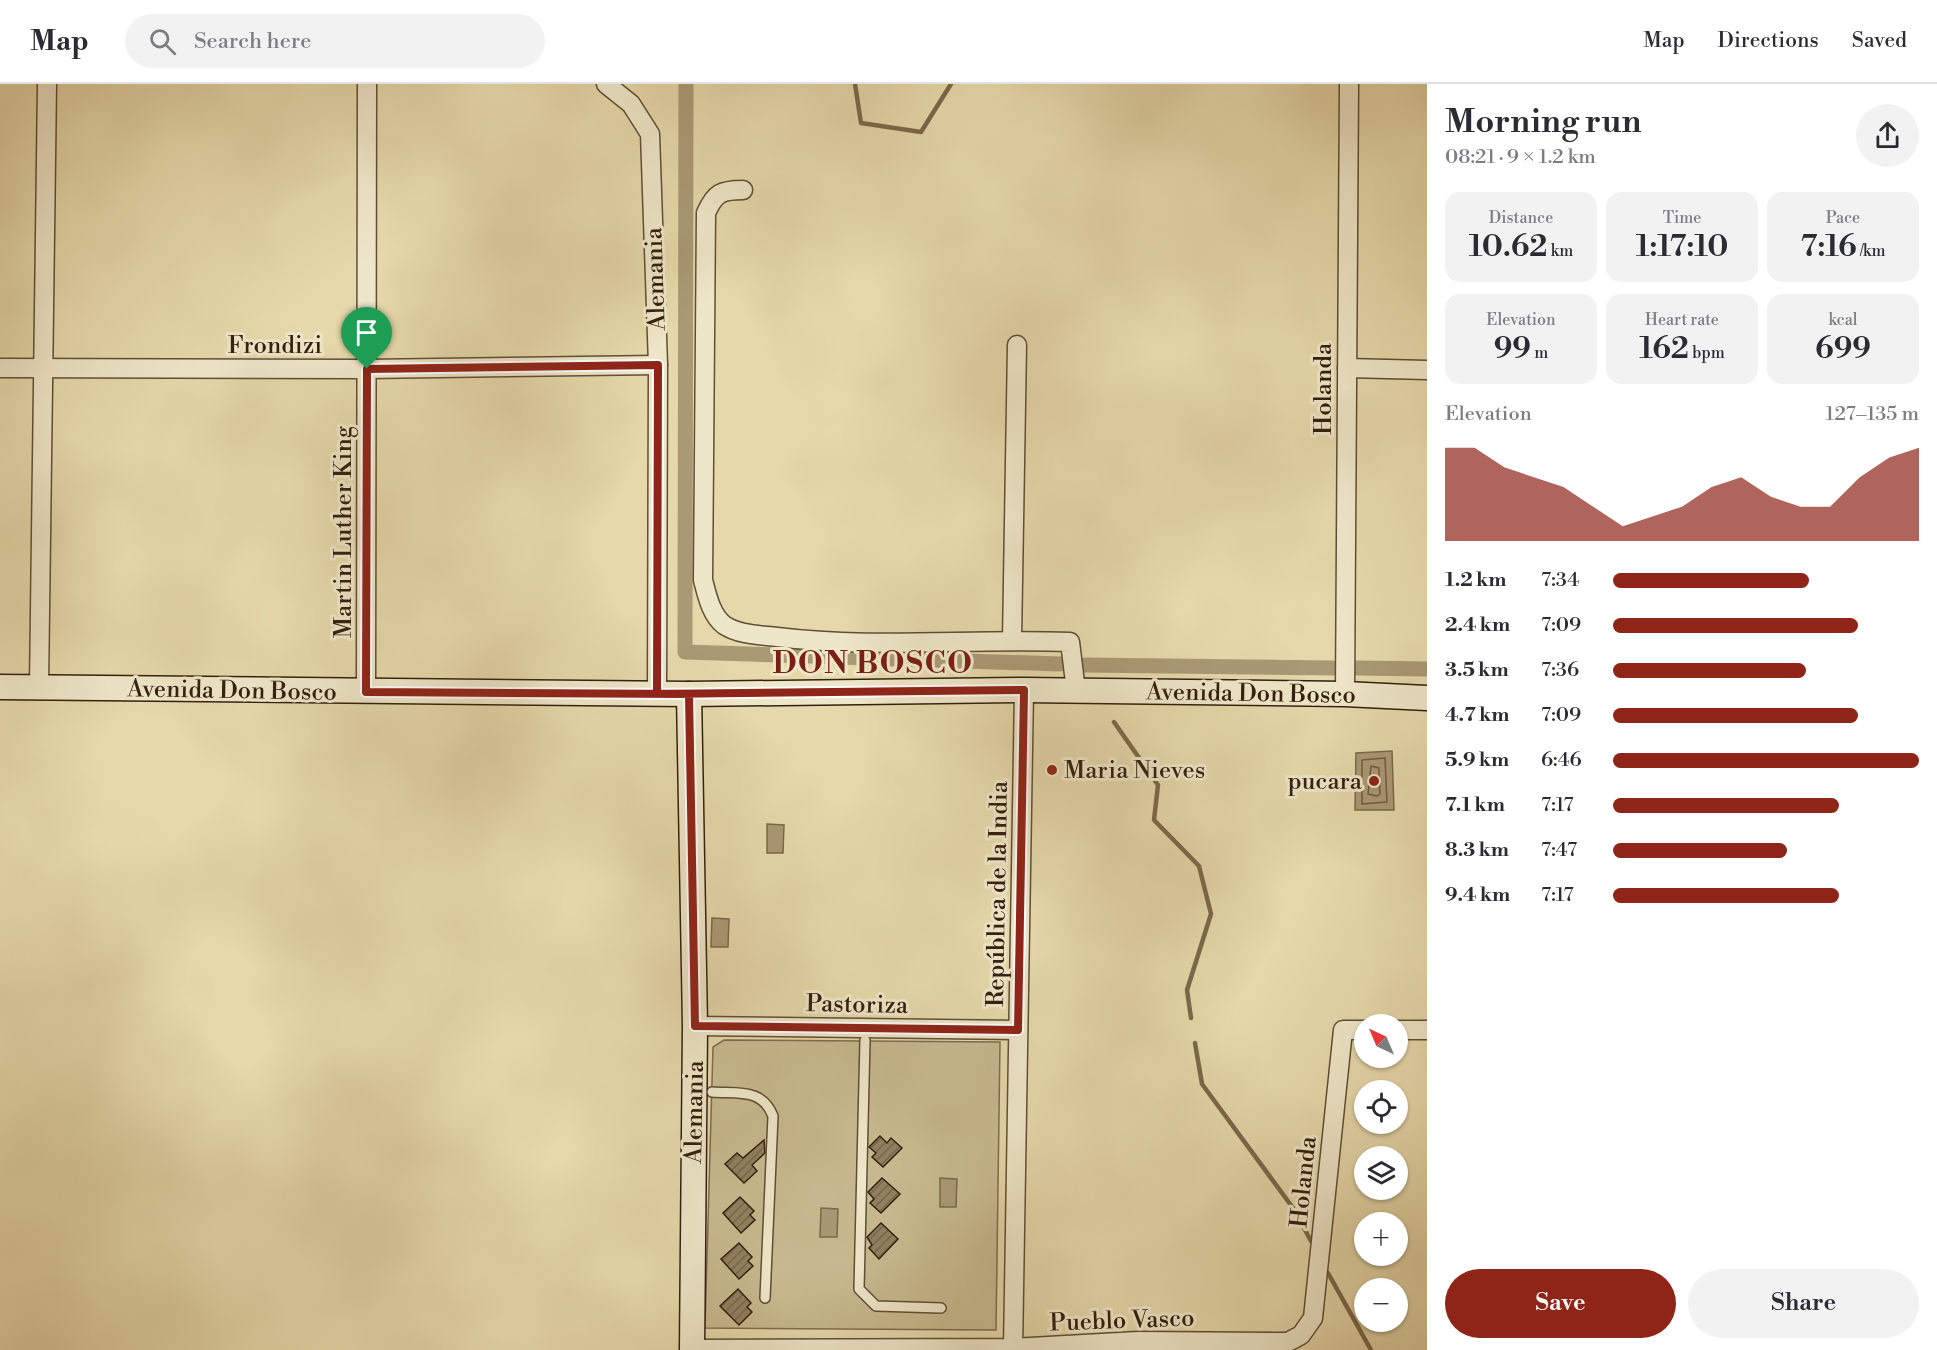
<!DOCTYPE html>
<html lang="en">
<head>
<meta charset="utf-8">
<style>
	body { margin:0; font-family:"Libre Bodoni",serif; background:#f2f2f3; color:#2b2b33; height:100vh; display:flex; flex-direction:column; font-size:22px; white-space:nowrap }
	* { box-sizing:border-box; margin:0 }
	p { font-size:20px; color:#7c7c81 }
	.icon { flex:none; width:33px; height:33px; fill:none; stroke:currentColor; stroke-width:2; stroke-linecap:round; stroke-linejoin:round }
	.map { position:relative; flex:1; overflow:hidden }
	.side { display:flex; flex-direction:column; background:#fff; width:510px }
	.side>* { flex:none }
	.needle { width:39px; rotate:316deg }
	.controls { position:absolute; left:1354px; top:930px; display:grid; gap:12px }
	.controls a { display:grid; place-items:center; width:54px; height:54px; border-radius:50%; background:#fff; box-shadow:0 2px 4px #0004; font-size:30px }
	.pin { position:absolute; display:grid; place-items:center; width:51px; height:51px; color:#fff; margin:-62px -26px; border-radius:50% 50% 50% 0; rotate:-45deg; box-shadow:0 0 6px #0007 }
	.pin .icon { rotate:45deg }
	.round { display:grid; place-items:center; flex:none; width:63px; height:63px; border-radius:32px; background:#f2f2f3 }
	.overview { display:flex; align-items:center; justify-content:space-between; height:102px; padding:0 18px }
	h1 { font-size:33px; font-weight:600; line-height:45px }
	.metrics { display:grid; grid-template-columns:repeat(3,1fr); gap:9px; height:102px; padding:6px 18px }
	.metrics div { display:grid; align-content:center; border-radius:15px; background:#f2f2f3; text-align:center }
	.metrics b { font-size:30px; font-weight:600 }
	.metrics small { font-size:16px; font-weight:400 }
	.metrics p { font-size:16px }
	.chart { height:168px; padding:12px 18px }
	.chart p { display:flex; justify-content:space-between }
	.chart svg { width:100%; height:108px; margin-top:6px; fill:#8f2418; opacity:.7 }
	.button { display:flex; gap:12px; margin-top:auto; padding:12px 18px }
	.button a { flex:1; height:69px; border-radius:36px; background:#8f2418; color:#fff; font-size:24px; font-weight:600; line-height:69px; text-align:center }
	.button a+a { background:#f2f2f3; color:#2b2b33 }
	ul { padding:0 18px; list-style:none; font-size:20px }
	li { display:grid; grid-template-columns:96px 72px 1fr; align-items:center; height:45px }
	li i { height:15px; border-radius:8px; background:#8f2418 }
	header { display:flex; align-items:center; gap:36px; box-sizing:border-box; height:84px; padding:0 30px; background:#fff; border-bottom:2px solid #e1e1e2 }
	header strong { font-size:28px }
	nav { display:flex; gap:33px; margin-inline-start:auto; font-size:21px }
	.search { width:420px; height:54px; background:#f2f2f3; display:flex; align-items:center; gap:15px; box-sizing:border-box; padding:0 21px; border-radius:33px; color:#7c7c81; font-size:22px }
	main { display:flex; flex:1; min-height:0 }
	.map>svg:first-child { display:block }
	.green { fill:#c7b98f; stroke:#7e6c4e; stroke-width:1.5 }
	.water { fill:#a99975; stroke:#7a694c; stroke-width:1.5 }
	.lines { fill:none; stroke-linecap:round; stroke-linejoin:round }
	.shore { stroke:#6e5c42; stroke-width:1.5 }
	.stream { stroke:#7a694c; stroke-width:4.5 }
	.canal { stroke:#a99975; stroke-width:15 }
	.building { fill:url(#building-hatch); stroke:#34200e; stroke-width:1.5 }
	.lane-casing { stroke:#604e35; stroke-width:12 }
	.street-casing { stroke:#604e35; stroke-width:21 }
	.secondary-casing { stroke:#34200e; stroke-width:27 }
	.lane { stroke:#eee6c8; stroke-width:9 }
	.street { stroke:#eee6c8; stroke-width:18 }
	.secondary { stroke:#eee6c8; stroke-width:24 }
	.route-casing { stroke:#fff; stroke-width:12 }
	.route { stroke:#8f2418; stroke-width:8 }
	.poi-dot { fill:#8f2418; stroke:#eee6c8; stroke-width:2 }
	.labels { text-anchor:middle; stroke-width:6; stroke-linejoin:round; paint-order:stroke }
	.street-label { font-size:24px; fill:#34200e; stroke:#eee6c8 }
	.poi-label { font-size:24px; fill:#34200e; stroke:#eee6c8; text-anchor:start }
	.district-label { font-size:30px; font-weight:bold; letter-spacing:1.5px; fill:#7a1f14; stroke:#eee6c8 }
</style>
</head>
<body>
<header>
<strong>Map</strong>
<div class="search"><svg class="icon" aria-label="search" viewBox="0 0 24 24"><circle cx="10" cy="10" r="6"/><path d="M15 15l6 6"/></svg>Search here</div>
<nav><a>Map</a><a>Directions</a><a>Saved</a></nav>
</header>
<main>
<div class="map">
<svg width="1427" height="1266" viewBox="0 0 1427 1266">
	<defs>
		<pattern id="building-hatch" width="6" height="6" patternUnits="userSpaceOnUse" patternTransform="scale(1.5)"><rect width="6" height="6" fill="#90805f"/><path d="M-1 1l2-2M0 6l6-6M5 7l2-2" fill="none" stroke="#76684d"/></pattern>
	</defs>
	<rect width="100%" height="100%" fill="#e5d8aa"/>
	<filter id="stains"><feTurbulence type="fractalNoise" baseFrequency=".00333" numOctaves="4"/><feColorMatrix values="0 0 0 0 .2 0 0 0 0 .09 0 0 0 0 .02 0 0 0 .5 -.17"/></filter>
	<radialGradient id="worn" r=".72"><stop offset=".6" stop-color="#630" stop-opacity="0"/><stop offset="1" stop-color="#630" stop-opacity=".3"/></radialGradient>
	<!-- green -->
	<polygon class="green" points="724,956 1000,958 996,1246 705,1244 713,963"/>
	<!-- water -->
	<g class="water">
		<polygon points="1392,667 1394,726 1355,726 1356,669"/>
		<polygon points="767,740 784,741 783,769 767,769"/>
		<polygon points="712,834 729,835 728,863 711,863"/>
		<polygon points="940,1094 957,1095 956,1123 940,1123"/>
		<polygon points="821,1124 838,1125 837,1153 820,1153"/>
	</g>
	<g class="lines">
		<!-- shore -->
		<g class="shore">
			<polygon points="1385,674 1387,718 1362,720 1362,676"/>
			<polygon points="1371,682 1379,684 1380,710 1377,712 1368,710"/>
		</g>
		<!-- stream -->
		<g class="stream">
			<polyline points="855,0 861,39 921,48 951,0"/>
			<polyline points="1114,638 1158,701 1154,736 1199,782 1211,830 1187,906 1191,934"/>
			<polyline points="1195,959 1202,1000 1293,1124 1311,1157"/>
			<polyline points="1328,1189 1371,1266"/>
		</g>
		<!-- canal -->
		<g class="canal">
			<polyline points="686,0 685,568 1060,580"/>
			<polyline points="1085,581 1333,584"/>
			<polyline points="1358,584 1427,585"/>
		</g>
	</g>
	<!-- building -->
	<g class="building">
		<polygon points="880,1052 887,1059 891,1054 902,1064 883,1083 872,1073 876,1069 869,1063"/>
		<polygon points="764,1056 765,1069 752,1081 757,1087 744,1099 725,1080 737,1069 743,1074"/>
		<polygon points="882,1094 900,1110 881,1129 870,1119 874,1115 868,1108"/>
		<polygon points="740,1113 754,1127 750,1131 755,1136 741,1149 723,1129"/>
		<polygon points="881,1139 898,1155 879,1175 869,1164 872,1161 867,1153"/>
		<polygon points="739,1159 752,1173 748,1177 753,1182 739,1195 721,1175"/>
		<polygon points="738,1205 751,1219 747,1223 752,1228 739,1241 720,1222"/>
	</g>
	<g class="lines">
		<!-- lane casing -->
		<g class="lane-casing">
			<g id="lane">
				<polyline points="865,956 859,1205 876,1222 941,1224"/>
				<path d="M712,1008C738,1010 762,1004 773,1032L765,1214"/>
			</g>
		</g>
		<!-- street casing -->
		<g class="street-casing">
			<g id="street">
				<polyline points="606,0 631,20 650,50 658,281 657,610"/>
				<path d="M743,106C721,106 715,109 706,129L703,496C707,511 711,531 724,541C739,551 760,551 777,553C875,565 972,554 1070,558L1076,607"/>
				<polyline points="0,284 367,285 658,281"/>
				<polyline points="1347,284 1427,286"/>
				<polyline points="1012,556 1017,261"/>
				<polyline points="39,603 47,0"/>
				<polyline points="366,608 367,0"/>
				<polyline points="1345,610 1349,0"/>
				<polyline points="695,942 1018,946"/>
				<polyline points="1398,946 1427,946"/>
				<polyline points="692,1265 1013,1264 1138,1257 1288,1258 1301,1251 1313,1234 1343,946 1365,946"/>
				<polyline points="1013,1266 1024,606"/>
			</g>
		</g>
		<!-- secondary casing -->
		<g class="secondary-casing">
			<g id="secondary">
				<polyline points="0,603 689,610 1024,606 1345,610 1427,614"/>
				<polyline points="689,610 695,942 692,1266"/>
			</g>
		</g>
		<!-- lane -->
		<use href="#lane" class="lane"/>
		<!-- street -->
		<use href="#street" class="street"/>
		<!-- secondary -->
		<use href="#secondary" class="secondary"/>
	</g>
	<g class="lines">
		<!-- route casing -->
		<g class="route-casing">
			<polyline id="route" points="367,285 366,608 689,610 695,942 1018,946 1024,606 657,610 658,281 367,285"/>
		</g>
		<!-- route -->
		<use href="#route" class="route"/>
	</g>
	<!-- markers -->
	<g class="poi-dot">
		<circle cx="1052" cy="686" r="6"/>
		<circle cx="1374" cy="697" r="6"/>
	</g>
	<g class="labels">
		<!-- street labels -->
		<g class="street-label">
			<text transform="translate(655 195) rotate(-92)" y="8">Alemania</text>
			<text x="275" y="269">Frondizi</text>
			<text transform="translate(1323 305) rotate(-90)" y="8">Holanda</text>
			<text transform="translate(343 448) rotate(-90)" y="8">Martin Luther King</text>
			<text transform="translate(232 606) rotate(1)" y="8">Avenida Don Bosco</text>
			<text transform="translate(1251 609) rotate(1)" y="8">Avenida Don Bosco</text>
			<text transform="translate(997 810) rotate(-89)" y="8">República de la India</text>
			<text transform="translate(857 920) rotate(1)" y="8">Pastoriza</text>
			<text transform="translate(694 1028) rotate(-89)" y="8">Alemania</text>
			<text transform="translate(1303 1098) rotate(-84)" y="8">Holanda</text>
			<text transform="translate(1122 1236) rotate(-2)" y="8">Pueblo Vasco</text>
		</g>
		<!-- poi labels -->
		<g class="poi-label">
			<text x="1064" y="694">Maria Nieves</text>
			<text x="1362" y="705" text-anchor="end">pucara</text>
		</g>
		<!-- district labels -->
		<g class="district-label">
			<text x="873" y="589">DON BOSCO</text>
		</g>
	</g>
	<rect width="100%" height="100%" filter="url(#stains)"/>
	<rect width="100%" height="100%" fill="url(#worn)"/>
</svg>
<div class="controls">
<a><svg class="needle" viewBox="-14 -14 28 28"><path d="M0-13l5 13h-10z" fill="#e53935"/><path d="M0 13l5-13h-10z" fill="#7c7c81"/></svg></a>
<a><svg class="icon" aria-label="locate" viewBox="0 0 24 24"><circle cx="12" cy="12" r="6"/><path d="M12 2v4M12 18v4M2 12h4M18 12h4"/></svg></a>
<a><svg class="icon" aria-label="layers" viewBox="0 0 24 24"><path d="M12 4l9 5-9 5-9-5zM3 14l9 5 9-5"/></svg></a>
<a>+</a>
<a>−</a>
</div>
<div class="pin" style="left:367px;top:285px;background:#1e9e55"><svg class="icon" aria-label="arrive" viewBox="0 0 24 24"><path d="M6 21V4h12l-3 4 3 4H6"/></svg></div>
</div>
<section class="side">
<div class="overview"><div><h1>Morning run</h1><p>08:21 · 9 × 1.2 km</p></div><a class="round"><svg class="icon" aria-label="share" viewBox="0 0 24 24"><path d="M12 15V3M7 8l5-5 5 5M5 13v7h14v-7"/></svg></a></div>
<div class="metrics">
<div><p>Distance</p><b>10.62<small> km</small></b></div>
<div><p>Time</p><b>1:17:10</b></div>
<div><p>Pace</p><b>7:16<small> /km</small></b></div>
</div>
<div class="metrics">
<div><p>Elevation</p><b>99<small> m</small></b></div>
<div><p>Heart rate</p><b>162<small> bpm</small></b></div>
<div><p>kcal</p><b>699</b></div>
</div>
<div class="chart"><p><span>Elevation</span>127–135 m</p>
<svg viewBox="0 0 160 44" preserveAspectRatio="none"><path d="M0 44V6L10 6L20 14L30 18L40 22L50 30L60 38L70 34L80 30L90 22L100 18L110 26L120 30L130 30L140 18L150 10L160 6V44z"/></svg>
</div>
<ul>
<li><b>1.2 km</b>7:34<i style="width:64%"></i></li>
<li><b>2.4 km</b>7:09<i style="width:80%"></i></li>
<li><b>3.5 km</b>7:36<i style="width:63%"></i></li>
<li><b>4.7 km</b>7:09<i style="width:80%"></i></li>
<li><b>5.9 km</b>6:46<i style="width:100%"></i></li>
<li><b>7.1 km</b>7:17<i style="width:74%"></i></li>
<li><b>8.3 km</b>7:47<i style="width:57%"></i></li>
<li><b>9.4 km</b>7:17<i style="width:74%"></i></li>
</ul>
<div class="button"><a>Save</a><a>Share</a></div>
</section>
</main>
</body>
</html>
